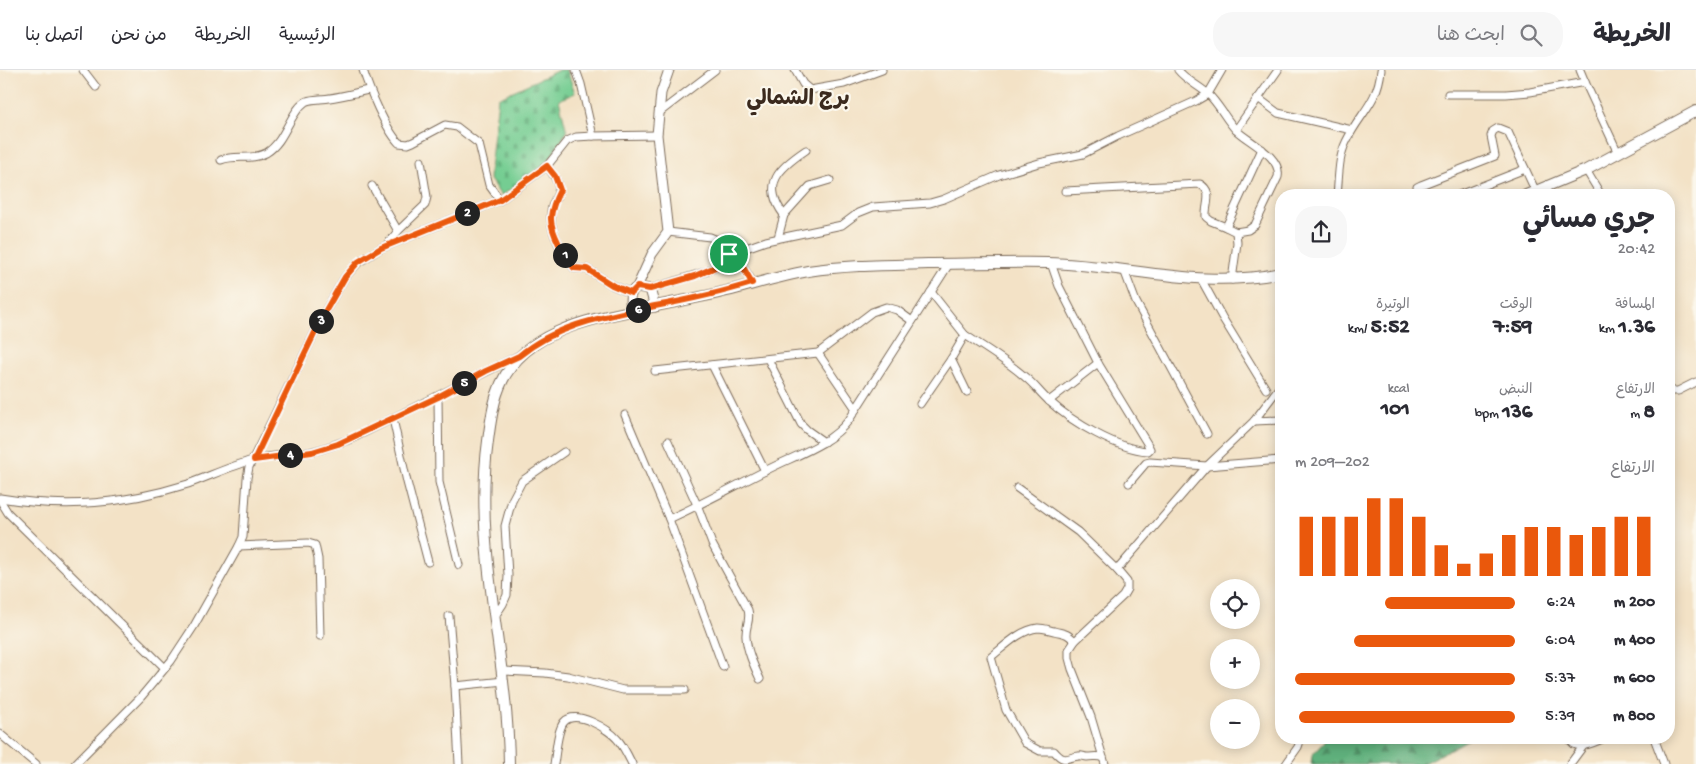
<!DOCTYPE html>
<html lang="ar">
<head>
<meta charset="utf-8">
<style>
	body { margin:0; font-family:"Gochi Hand","Playpen Sans Arabic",sans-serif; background:#f7f7f7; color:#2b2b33; direction:rtl; height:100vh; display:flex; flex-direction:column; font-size:19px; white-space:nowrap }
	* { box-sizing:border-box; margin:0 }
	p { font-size:16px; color:#7c7c81 }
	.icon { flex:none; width:28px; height:28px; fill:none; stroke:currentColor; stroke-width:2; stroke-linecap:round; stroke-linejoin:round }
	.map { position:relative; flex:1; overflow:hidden; direction:ltr }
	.sheet { position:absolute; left:1275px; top:119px; width:400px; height:555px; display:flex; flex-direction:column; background:#fff; border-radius:20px; box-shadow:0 2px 12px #0003; direction:rtl }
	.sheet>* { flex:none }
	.fabs { position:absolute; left:1210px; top:509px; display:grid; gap:10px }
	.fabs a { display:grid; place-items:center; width:50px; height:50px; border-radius:50%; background:#fff; box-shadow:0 2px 12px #0003; font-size:25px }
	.pin { position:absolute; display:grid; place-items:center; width:42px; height:42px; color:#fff; margin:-21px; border:2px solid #fff; border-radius:50%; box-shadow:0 1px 5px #0007 }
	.km { position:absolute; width:25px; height:25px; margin:-12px; border-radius:50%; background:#222; color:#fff; font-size:14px; line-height:25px; text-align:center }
	.round { display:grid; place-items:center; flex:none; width:52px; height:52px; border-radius:20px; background:#f7f7f7 }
	.headline { display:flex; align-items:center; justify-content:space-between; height:85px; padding:0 20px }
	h1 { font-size:28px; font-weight:700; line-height:38px }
	.stats { display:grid; grid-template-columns:repeat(3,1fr); gap:8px; height:85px; padding:5px 20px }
	.stats div { display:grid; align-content:center }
	.stats b { font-size:21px; font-weight:700 }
	.stats small { font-size:14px; font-weight:400 }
	.stats p { font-size:14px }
	.chart { height:140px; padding:10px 20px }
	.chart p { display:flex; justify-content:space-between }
	.chart svg { width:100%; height:90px; margin-top:5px; stroke:#ea580c; stroke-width:6 }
	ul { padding:0 20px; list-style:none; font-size:16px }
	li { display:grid; grid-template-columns:80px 60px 1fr; align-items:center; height:38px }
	li i { height:12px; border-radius:6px; background:#ea580c }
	header { display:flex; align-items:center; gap:30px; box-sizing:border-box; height:70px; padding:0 25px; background:#fff; border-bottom:1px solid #e1e1e2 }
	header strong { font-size:24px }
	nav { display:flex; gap:28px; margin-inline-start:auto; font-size:18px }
	.search { width:350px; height:45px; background:#f7f7f7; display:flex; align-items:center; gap:12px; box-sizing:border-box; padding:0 18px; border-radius:20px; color:#7c7c81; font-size:19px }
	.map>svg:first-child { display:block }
	.forest { fill:url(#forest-firs); stroke:#4d6d4d }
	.cemetery { fill:url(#cemetery-stones); stroke:#587c58 }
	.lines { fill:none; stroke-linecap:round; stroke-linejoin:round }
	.street-casing { stroke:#7b6a59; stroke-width:9 }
	.secondary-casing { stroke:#7b6a59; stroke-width:11 }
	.primary-casing { stroke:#7b6a59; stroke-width:12 }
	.street { stroke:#fff; stroke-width:7 }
	.secondary { stroke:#fff; stroke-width:9 }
	.primary { stroke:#fff; stroke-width:10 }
	.route-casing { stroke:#fff; stroke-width:10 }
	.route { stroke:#ea580c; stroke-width:6 }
	.labels { text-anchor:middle; stroke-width:4.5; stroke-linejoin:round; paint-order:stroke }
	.district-label { font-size:21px; font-weight:bold; fill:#3b2a1e; stroke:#fbf7ec }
</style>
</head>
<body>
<header>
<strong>الخريطة</strong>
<div class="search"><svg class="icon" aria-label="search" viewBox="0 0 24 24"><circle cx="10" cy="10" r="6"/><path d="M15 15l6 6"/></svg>ابحث هنا</div>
<nav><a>الرئيسية</a><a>الخريطة</a><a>من نحن</a><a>اتصل بنا</a></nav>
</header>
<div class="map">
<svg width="1696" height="694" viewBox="0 0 1696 694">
	<defs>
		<pattern id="forest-firs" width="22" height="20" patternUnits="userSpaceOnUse" patternTransform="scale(1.25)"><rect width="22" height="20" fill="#5fb07c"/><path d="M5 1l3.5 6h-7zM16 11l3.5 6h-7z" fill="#508f65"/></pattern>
		<pattern id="cemetery-stones" width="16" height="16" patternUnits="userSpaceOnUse" patternTransform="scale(1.25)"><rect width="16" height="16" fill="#74cd92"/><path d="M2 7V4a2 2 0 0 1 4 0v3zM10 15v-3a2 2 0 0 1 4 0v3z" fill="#65b07d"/></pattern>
	</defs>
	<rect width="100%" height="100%" fill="#fbf7ec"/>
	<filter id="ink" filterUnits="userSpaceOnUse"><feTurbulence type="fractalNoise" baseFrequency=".02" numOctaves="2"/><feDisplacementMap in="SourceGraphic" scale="10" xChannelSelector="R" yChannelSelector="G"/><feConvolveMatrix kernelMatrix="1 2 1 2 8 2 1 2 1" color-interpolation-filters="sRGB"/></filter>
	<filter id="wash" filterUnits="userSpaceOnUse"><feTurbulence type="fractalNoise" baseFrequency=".0096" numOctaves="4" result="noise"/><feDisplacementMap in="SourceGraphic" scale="20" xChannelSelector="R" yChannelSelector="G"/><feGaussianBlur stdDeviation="1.12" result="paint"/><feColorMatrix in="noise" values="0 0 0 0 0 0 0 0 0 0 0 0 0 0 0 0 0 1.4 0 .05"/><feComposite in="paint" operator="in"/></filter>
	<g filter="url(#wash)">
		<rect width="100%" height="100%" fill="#f3e2c6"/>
		<!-- forest -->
		<polygon class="forest" points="1325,668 1471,668 1422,694 1311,694 1312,685 1324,672"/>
		<!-- cemetery -->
		<polygon class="cemetery" points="559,0 567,0 575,23 559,30 567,62 546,94 501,126 489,108 498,28"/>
	</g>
	<g filter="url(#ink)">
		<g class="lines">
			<!-- street casing -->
			<g class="street-casing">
				<g id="street">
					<polyline points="83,0 96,17"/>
					<path d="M363,0C369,19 385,58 399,73L408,74L413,72L445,55L457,57L479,74L489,115L500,130"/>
					<polyline points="576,0 581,14 593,66"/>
					<polyline points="795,0 803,14 810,20 844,14 882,0"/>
					<path d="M1178,0C1187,11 1198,15 1208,24C1219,34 1226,50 1236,60C1248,72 1282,86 1278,107L1255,155L1248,160L1236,162"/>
					<polyline points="1580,0 1585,12 1618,83"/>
					<polyline points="1448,24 1506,24 1530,22 1585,12"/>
					<polyline points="1258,28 1278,43 1352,60"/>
					<polyline points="660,42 715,0"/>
					<polyline points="1236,60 1278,0"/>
					<path d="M221,90C236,84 251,91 266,83C286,71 289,43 305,32C310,29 315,30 320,29C337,28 353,23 369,20"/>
					<path d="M547,96C572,128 549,122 551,149C552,166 564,185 574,198L587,199L612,215L631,223"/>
					<polyline points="1586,100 1601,125"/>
					<polyline points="372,116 398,161"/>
					<path d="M1065,121L1200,114C1214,122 1205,134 1206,147L1211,151L1226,157"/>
					<path d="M1337,125C1339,108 1338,88 1346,72C1359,44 1378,33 1381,0"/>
					<polyline points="1418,125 1417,117 1421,115 1495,86 1491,66 1493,61 1498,58 1508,62 1536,122"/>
					<polyline points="1459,125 1525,99"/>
					<path d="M784,145C761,114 779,98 806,80"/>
					<polyline points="668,162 710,167 717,170 724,179 743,197 753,213"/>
					<polyline points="778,168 784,145 810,116 830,110"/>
					<polyline points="386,176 398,161 425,135 427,127 421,91"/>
					<polyline points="1124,200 1136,232 1207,364"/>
					<polyline points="1201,209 1222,247 1266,319"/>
					<polyline points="1232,210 1237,173 1236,162 1226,157 1262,79"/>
					<polyline points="650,219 708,201 720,195 729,184 766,171 842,155 858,143 873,137 930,133 944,129 999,105 1039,93 1083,84 1118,66 1196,31 1208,24 1222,0"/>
					<path d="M965,265C985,278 1007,291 1025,307C1034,314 1041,324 1049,331C1072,352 1117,379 1148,381L1150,379L1148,375L1098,293L1059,216L1051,193"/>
					<polyline points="818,283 856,339"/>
					<polyline points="768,289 801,354 807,360 824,372"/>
					<polyline points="951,289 967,322"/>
					<polyline points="712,295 765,401"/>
					<polyline points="655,301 818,283 872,242 886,237 897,240 912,251"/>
					<polyline points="1669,321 1678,321 1696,312"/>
					<polyline points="438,327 439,412 459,495"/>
					<polyline points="1049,331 1098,293"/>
					<polyline points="920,334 951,289 965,265 931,222"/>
					<path d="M625,345L669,449C702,434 733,417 765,401C793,386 829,376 849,350L949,194"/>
					<polyline points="393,349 407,412 428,492"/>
					<polyline points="1254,351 1281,350"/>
					<path d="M668,371L698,437L712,474L748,540C751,550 745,557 746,567C747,581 754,596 760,609"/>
					<polyline points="1129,413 1146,393 1150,392 1207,396 1281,390"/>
					<polyline points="1017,418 1078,462 1117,500 1127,512 1127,519 1123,526 1075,571 1069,580 1069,588 1072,599 1091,647 1105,694"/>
					<path d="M0,428C67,439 124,434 188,414C210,406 231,396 253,390C271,385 291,385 310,382C325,379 339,373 353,368L518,286"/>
					<polyline points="0,430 8,443 165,598"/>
					<polyline points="669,449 723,597"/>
					<polyline points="239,476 308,473 315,475 318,489 320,566"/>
					<polyline points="1117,500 1207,396 1254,351 1281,315"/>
					<polyline points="449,546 455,616 459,694"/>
					<polyline points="495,546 503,534 507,525 508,505 505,456 512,430 522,411 564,382"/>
					<path d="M1075,571C1065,562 1066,564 1054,561C1049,560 1044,558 1038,558C1020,560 1005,576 991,587L1006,640L1025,673L1040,681H1054C1065,694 1067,687 1079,686C1082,685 1084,687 1087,687C1094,687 1097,685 1103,688"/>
					<polyline points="503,601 545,603 568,606 623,620 685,620"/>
					<polyline points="455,616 504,611"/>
					<polyline points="0,664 36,694"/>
					<path d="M1569,668C1576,683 1593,672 1605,668"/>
					<polyline points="1654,668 1664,694"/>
					<polyline points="75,694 141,627 171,591 194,556 239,476 243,467 247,408 249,397 326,240 345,207 358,193 381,178 500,130 547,96 567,71 576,67 593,66 657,65"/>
					<path d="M554,694C556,684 557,660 564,652C576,639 609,659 618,670C624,677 628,686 632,694"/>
					<polyline points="1286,694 1298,677 1301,668"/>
					<polyline points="1570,694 1584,675"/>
				</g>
			</g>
			<!-- secondary casing -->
			<g class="secondary-casing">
				<g id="secondary">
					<polyline points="637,217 650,219 655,237"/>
					<path d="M631,241C630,232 628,222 637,217L652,184L668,162L657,65L661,23L669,0"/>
				</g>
			</g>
			<!-- primary casing -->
			<g class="primary-casing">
				<g id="primary">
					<polyline points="1526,125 1586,100 1696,41"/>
					<path d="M509,694C508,586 473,479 488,371C490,355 492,339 497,324C518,258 597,248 656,236C680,231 703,227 727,221C754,214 781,206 808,201C848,195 888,195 928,194C968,194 1008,192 1048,193C1128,195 1201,220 1281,203"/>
				</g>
			</g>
			<!-- street -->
			<use href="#street" class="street"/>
			<!-- secondary -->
			<use href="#secondary" class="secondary"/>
			<!-- primary -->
			<use href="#primary" class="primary"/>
		</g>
	</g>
	<g class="lines" filter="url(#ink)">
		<!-- route casing -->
		<g class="route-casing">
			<path id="route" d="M547,96L555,106L560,120C556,128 552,137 551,147C550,162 565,186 574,198L587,199L612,215L631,223L637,217L650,219L695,206L720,195L729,184L743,197L752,213C720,223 688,230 655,236C608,246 557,254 519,286L486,301L438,327L338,374L312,382L254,390L305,283L326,240L345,207L358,192L381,178L500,130Z"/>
		</g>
		<!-- route -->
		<use href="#route" class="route"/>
	</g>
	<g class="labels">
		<!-- district labels -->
		<g class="district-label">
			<text x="798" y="34">برج الشمالي</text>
		</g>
	</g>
</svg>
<div class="fabs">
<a><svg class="icon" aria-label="locate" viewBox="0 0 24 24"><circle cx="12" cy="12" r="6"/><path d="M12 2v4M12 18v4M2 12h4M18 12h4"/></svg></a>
<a>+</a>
<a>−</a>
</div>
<div class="pin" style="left:729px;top:184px;background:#1e9e55"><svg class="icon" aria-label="arrive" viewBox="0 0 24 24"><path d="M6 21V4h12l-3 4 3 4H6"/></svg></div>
<b class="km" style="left:565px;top:185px">1</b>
<b class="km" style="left:467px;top:143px">2</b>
<b class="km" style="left:321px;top:251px">3</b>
<b class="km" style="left:290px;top:385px">4</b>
<b class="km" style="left:464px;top:313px">5</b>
<b class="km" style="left:638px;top:240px">6</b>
<section class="sheet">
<div class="headline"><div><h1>جري مسائي</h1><p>20:42</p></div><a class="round"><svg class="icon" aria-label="share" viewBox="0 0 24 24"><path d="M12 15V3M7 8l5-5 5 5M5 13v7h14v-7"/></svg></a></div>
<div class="stats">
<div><p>المسافة</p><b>1.36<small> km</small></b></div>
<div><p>الوقت</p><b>7:59</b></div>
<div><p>الوتيرة</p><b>5:52<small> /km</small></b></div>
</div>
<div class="stats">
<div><p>الارتفاع</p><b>8<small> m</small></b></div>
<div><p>النبض</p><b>136<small> bpm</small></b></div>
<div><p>kcal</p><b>101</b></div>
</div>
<div class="chart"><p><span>الارتفاع</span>202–209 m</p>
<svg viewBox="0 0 160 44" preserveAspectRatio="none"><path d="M5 44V15M15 44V15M25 44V15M35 44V6M45 44V6M55 44V15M65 44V29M75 44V38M85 44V33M95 44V24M105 44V20M115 44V20M125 44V24M135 44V20M145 44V15M155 44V15"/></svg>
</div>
<ul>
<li><b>200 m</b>6:24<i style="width:59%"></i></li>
<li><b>400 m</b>6:04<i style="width:73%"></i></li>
<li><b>600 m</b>5:37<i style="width:100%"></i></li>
<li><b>800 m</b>5:39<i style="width:98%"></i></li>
</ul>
</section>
</div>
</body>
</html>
